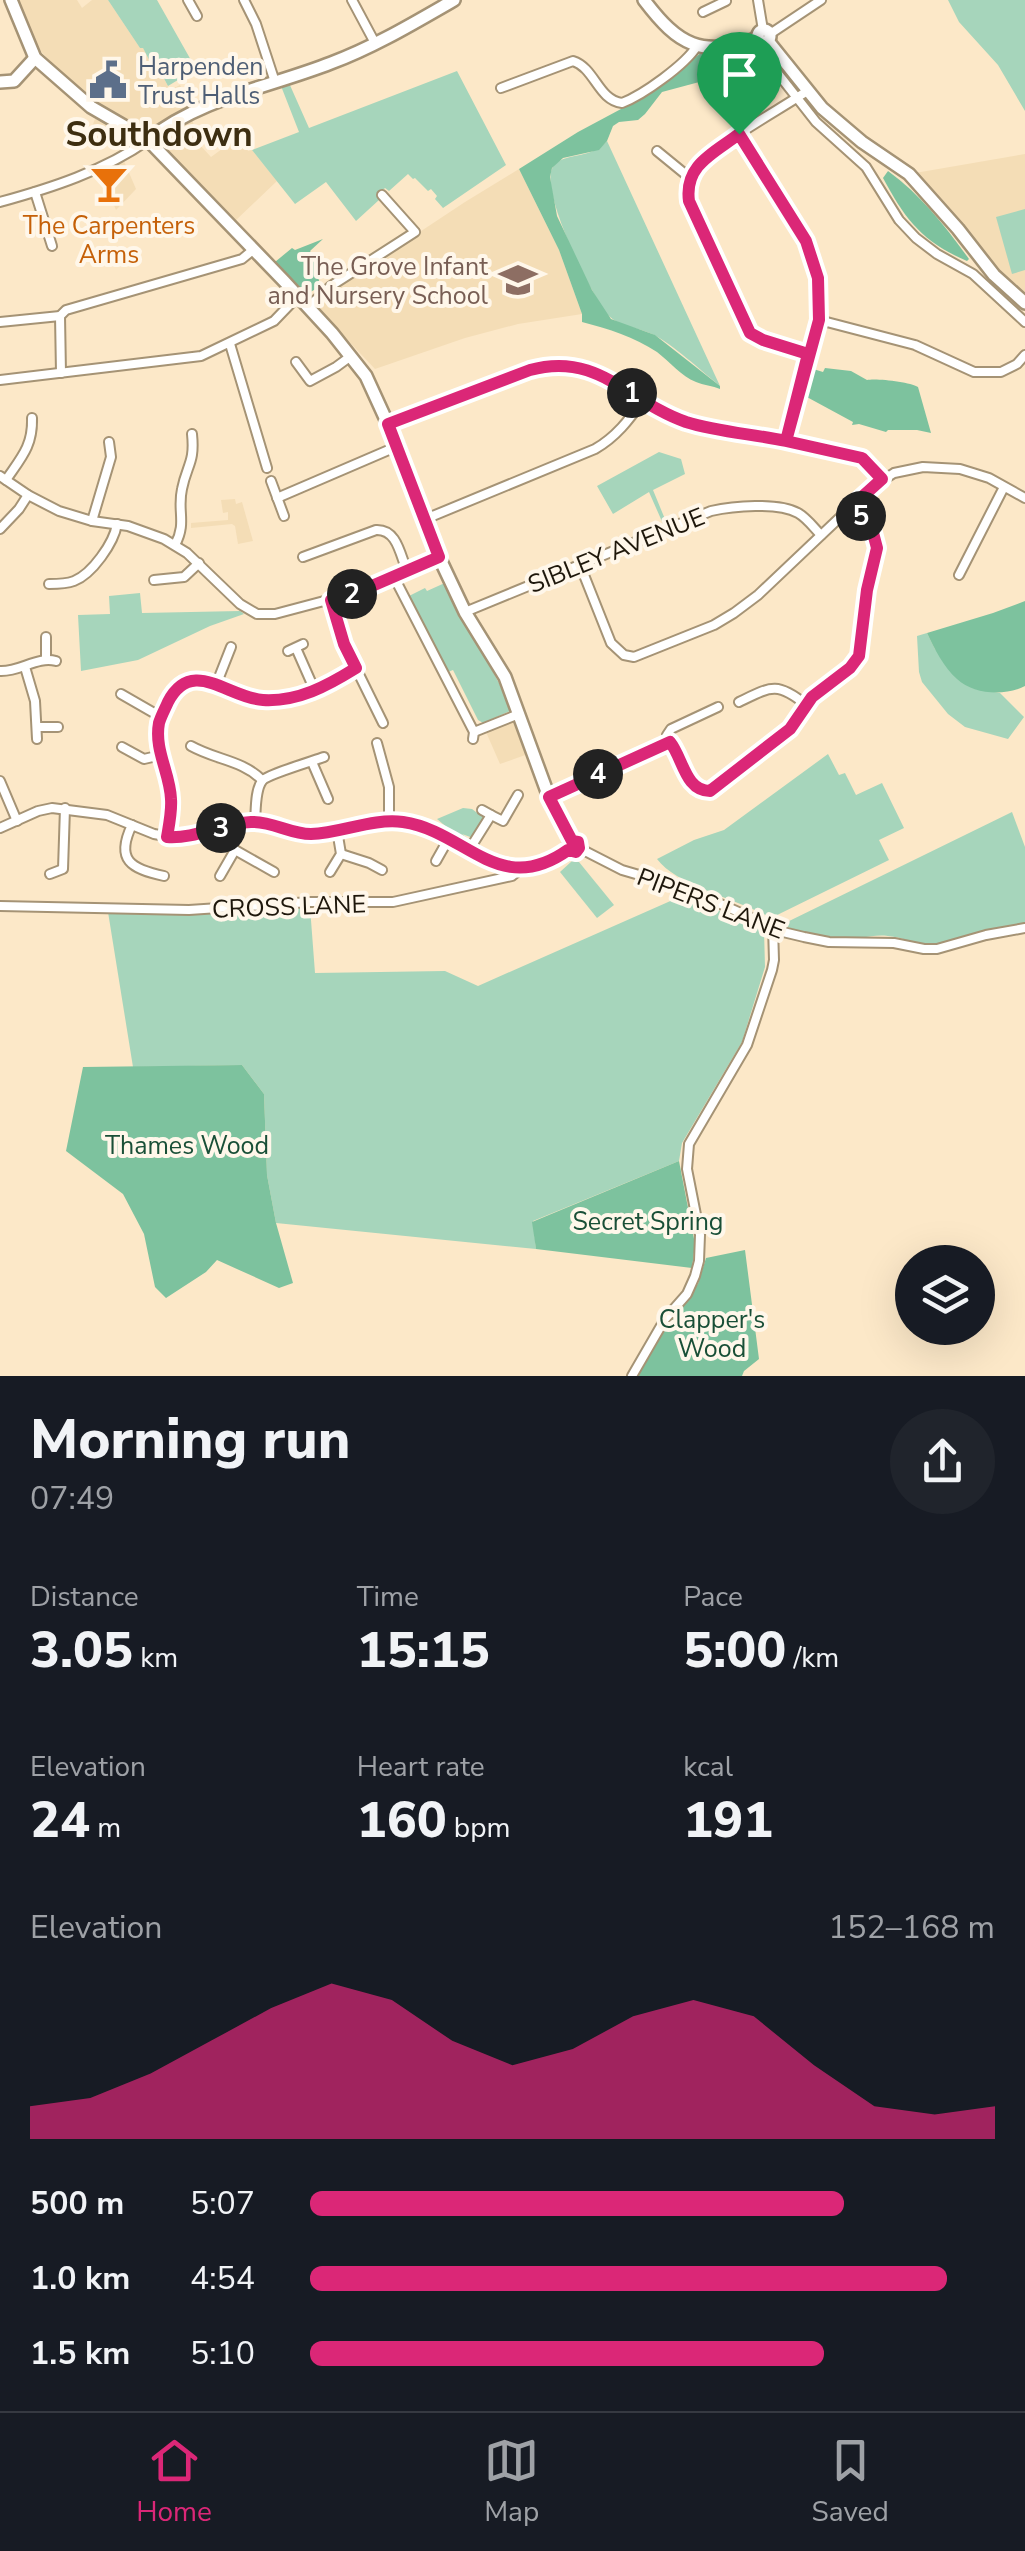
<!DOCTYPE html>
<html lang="en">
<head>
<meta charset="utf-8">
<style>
	body { margin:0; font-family:"Nunito Sans",sans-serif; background:#20242c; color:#f1f3f6; height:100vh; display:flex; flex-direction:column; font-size:38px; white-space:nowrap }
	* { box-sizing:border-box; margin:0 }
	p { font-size:32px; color:#9ea1a6 }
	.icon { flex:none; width:55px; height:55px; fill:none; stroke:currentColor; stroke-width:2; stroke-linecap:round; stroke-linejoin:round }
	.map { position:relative; height:1376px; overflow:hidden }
	.details { display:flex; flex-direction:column; background:#171b24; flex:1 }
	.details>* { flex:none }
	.buttons { position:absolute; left:895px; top:1245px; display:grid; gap:20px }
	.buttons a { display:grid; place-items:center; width:100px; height:100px; border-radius:50%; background:#171b24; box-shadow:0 10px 40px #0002; font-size:50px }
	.pin { position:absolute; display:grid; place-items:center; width:85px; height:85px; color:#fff; margin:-102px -42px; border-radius:50% 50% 50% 0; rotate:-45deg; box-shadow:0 0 10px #0007 }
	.pin .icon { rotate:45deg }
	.km { position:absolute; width:50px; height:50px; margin:-25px; border-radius:50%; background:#222; color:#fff; font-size:28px; line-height:50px; text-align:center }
	.round { display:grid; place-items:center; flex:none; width:105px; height:105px; border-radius:52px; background:#20242c }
	.head { display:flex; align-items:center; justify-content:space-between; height:170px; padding:0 30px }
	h1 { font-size:55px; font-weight:800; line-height:75px }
	.stats { display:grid; grid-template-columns:repeat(3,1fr); gap:15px; height:170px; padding:10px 30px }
	.stats div { display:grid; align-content:center }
	.stats b { font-size:50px; font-weight:800 }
	.stats small { font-size:28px; font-weight:400 }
	.stats p { font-size:28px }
	.chart { height:280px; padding:20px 30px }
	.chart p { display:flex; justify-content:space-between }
	.chart svg { width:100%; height:180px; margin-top:10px; fill:#db2777; opacity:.7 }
	ul { padding:0 30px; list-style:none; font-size:32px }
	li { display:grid; grid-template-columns:160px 120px 1fr; align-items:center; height:75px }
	li i { height:25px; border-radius:12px; background:#db2777 }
	.tabs { display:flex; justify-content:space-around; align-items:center; height:140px; border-top:2px solid #363941; background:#171b24; font-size:28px; color:#9ea1a6 }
	.tabs a { display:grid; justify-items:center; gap:5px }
	.tabs .current { color:#db2777 }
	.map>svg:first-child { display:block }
	.built { fill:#f4ddb6 }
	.green { fill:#a6d5bb }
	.forest { fill:#7dc29e }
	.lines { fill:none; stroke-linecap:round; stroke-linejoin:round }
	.street-casing { stroke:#a59375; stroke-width:12 }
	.secondary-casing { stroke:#a59375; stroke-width:16 }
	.street { stroke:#fff; stroke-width:8 }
	.secondary { stroke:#fff; stroke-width:11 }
	.route-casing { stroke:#fff; stroke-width:20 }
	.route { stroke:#db2777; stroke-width:12 }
	.labels { text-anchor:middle; stroke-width:8; stroke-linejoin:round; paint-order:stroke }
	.service-label { font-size:25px; fill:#4e5e75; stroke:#fff7ea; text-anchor:start }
	.food-label { font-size:25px; fill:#c56008; stroke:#fff7ea }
	.education-label { font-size:25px; fill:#785e54; stroke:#fff7ea; text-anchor:end }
	.street-label { font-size:25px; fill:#1e170b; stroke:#fff7ea }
	.park-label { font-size:25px; fill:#194f37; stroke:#fff7ea }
	.district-label { font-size:35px; font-weight:bold; fill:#3d2e11; stroke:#fff7ea }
</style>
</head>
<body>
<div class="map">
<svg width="1025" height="1376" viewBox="0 0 1025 1376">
	<rect width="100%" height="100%" fill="#fce8c8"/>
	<!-- built -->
	<g class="built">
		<polygon points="18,0 77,0 82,8 92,0 108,0 140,48 143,48 156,72 160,71 170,90 180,85 191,106 153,128 134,124 106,112 87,100 37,47"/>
		<polygon points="95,119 107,123 107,128 132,141 129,149 122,152 100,141 87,140"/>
		<polygon points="192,120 197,133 204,141 200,145 211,157 241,135 248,151 252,150 277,181 235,221 170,154 163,151 159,145 161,137"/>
		<polygon points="1025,154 1025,296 984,258 951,211 930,192 915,173"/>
		<polygon points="124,161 136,189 116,210 100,172"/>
		<polygon points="519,169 559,250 582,314 518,324 465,338 375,369 321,312 321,306 332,296 329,292 465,202"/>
		<polygon points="235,499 236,504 242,502 253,541 238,544 235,526 232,524 191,528 191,523 228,520 228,512 223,513 221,500"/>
		<polygon points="514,721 528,754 500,764 486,732"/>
	</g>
	<!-- green -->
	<g class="green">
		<polygon points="108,0 157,0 196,69 168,86 160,71 156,73 143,48 140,48"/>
		<polygon points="948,0 1025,0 1025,111 998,65 959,22"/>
		<polygon points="457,71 506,165 443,208 435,199 437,196 431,189 428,191 415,178 413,179 408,174 389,191 385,188 377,195 379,200 356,221 326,182 295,204 252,150 299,132 281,86 289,83 309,128"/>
		<path d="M607,141L720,386C701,371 673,344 652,334C639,328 619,326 609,316C592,298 538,188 553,167C564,151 589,161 607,141Z"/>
		<polygon points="1025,209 1025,270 1012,274 996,217"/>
		<polygon points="659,452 681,459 685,474 653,490 667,524 664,526 649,492 613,514 597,486"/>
		<polygon points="447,582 486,652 483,654 499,683 510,711 483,723 478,720 453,670 448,672 409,596 425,588 427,591"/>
		<polygon points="140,593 142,613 240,611 244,614 210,626 138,660 81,671 78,615 110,614 109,596"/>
		<polygon points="927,633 935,649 976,689 1000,693 1024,717 1008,739 965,727 948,714 922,682 919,672 917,636"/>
		<path d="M828,754L839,775L845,773L856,795L882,783L904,828L879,840L889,860L771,918C740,900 677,886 657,859L694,840L724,830Z"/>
		<path d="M463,808L472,809L484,818L473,838L462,834L471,841C456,842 440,831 427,824L432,821L449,829L437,819Z"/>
		<path d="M1012,812L1025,847V925C994,928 964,942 933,945C917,946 904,937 888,936C872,934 857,940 841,940C821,939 800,931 781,925Z"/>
		<polygon points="572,861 579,862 614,905 597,918 560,872"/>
		<polygon points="684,895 764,930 765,967 742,1042 682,1143 679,1161 533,1221 536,1249 276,1223 267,1175 264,1094 242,1065 133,1067 108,912 185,913 310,907 315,973 445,971 478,986"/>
	</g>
	<!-- forest -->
	<g class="forest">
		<path d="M702,52L709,54L732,53L703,81L662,92L645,114L638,120L619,122L613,126L607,141L599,150L563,158L552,168L550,177L557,216L592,290L611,319L655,335L720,386V389C713,386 703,385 696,382C681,376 670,362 657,352C634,337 609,329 582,322V314L559,250L519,169L578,132L649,94Z"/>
		<path d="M888,171C921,195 945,226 969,259L967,261C922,242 905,219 883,178Z"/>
		<polygon points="323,239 310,251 316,260 316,272 321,286 305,295 275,262 292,248 295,250"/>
		<path d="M810,368L823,372L825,368L851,371L867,380C876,378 910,382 918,387L931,433L917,430H888L886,432L859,424L852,425L853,422L805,396Z"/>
		<path d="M1025,601V686C1006,696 974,695 957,679C944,668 934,648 927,633L993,613Z"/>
		<polygon points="242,1065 264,1094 267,1175 276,1223 293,1283 279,1288 217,1260 206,1272 166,1298 155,1287 144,1234 123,1194 66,1151 83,1067"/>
		<polygon points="679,1161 695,1244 692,1268 536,1249 532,1222"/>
		<polygon points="745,1250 759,1359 744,1371 742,1376 637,1376 644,1358 698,1284 706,1258"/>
	</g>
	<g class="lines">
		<!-- street casing -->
		<g class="street-casing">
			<g id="street">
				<polyline points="188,0 197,16"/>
				<polyline points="244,0 256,24 275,82"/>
				<polyline points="352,0 375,43"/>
				<polyline points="758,0 763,30"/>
				<polyline points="703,12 726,1"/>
				<polyline points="770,34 821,0"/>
				<polyline points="772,66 816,122 866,167 899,220 916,238 937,254 973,274 1025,322"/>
				<path d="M501,88L573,61C595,68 598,100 622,103C643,95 685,65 697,46"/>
				<path d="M807,91C780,110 703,150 690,177C687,186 688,193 689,201L750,333L763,341L808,354"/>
				<polyline points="739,134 806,241 818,277 819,320 786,441"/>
				<polyline points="657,151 690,178"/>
				<polyline points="35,192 52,246"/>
				<path d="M0,202C51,188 104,171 148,140"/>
				<polyline points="308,307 331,286 415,232 382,195"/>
				<polyline points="60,316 61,373"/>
				<polyline points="819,320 915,345 974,372 1001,372 1017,364 1025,355"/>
				<polyline points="0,322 60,316 66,310 242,259 254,249"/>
				<polyline points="230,344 267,468"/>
				<polyline points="296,362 310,381 336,367 351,356"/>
				<polyline points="0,380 201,356 274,321 298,296"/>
				<path d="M388,424L521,373C603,347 623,403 691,423C713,430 736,431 759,435C792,441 824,449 857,456L867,461L882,479"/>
				<polyline points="0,476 28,495 59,511 92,521 128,526 164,539 187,553 240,604 257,614 275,614 358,592 439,557"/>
				<path d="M6,480C21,458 33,446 32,418"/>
				<polyline points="271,481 284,516"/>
				<polyline points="277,498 398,446"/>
				<path d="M423,520L595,449C616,437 629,420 643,400"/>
				<polyline points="92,521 111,457 109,442"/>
				<polyline points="0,529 19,509 28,495"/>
				<path d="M175,545C187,523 177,511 182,489C187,464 195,463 192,434"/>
				<path d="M303,557L376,530C397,529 400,554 407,571"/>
				<polyline points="580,565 611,643 624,655 634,657 714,625 734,613 758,595 872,487 894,473 923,467 960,469 989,478 1025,498"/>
				<polyline points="959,575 1004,487"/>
				<polyline points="394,577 474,732 473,739"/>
				<polyline points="154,580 184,577 199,563"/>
				<path d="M49,584C57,584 66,584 74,581C92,574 114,543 117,524"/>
				<polyline points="331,600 344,644 383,723"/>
				<path d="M465,612L711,511C733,506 778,502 798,513C807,518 814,528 821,535"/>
				<polyline points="46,637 46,659"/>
				<polyline points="296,648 315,691"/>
				<polyline points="288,651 303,644"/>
				<polyline points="25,667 35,701 37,739"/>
				<path d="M0,671C20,672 37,656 56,661"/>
				<polyline points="216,685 231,647"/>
				<polyline points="121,694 161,717"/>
				<path d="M739,702C770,687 777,681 806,705"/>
				<polyline points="37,727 58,727"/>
				<polyline points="474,732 519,714"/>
				<path d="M670,741C683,758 685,790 710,791L790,729L812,697L856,661L859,656L867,590L877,547L872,529L852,506"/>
				<polyline points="377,743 389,787 389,821"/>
				<path d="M191,746C216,760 242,760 262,780"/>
				<polyline points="122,747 144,759 161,755"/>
				<polyline points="312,762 328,799"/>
				<polyline points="0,781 17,821"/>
				<polyline points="549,797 670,741 667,735 671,729 718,707"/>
				<polyline points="491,815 503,821 518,795"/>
				<path d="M255,822C256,810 255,790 262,781C266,775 313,761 324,757"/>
				<path d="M132,825C115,860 131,869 164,876"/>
				<polyline points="0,828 38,811 52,808 107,815 154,834 177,838 246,822 261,822 305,834 377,822 402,822 449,838 491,862 520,867"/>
				<path d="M167,837C169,825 172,811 171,799C170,773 154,750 159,723C161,715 165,709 168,702C191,656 228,698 263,700C298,701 327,686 356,667"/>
				<polyline points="579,848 622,870 687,889 783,932 804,937 829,942 894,943 924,949 937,949 986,935 1025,928"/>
				<polyline points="235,850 274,872"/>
				<polyline points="469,850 491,815 482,810"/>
				<polyline points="341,854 369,863 382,870"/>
				<polyline points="436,861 449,838"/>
				<polyline points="330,872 341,854 337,830"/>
				<polyline points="50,874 63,869 65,808"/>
				<polyline points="220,876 235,850 229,841 226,827"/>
				<path d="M0,906L189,910L310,902H393L512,876C524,863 549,863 568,850"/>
				<polyline points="632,1376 665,1319 687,1294 695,1276 699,1261 700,1235 687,1169 689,1144 747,1045 772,970 774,960 773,927"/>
			</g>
		</g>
		<!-- secondary casing -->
		<g class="secondary-casing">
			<g id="secondary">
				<polyline points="11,0 35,58 91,107 148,140 284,281 332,333 366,376 398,446 439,557 465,612 505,677 553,808 572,841 579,844 578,850 574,853 567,848 572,841"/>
				<path d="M644,0C679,46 701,58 758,38"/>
				<circle cx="764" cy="36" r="6"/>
				<polyline points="768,41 822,108 862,142 909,174 958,229 994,275 1025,303"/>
				<polyline points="0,82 14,81 35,58"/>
				<path d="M148,140C200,98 270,87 331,63C374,47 414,23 454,0"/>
			</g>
		</g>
		<!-- street -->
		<use href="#street" class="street"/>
		<!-- secondary -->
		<use href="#secondary" class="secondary"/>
	</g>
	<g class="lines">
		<!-- route casing -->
		<g class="route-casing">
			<path id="route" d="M739,134L806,241L818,278L819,320L786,441C753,434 718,432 686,422C628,402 598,351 530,370L388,424L439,557L358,592L331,600L344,644L356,668C327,686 298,702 263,700C228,698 192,656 168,702C165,709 161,716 159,723C154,750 170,773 171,799C172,811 169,825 167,837C196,839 222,823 251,822C272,821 290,834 311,834C342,833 372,818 403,822C466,831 499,899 568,850L576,852L579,848L578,842L572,841L549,797L670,742C683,758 685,791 710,791L790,729L812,697L850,668L859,656L867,590L877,548L872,529L852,506L882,479L862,458L786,441L808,354L763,340L750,333L689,201C684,165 714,153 739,134"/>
		</g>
		<!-- route -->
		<use href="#route" class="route"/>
	</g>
	<!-- icons -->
	<defs>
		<g id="civic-bare" transform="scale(3)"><path d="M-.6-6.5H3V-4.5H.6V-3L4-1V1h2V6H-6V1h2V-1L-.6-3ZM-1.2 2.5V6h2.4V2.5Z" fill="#5c6f8a" stroke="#fff7ea" stroke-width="2.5" paint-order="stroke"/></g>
		<g id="bar-bare" transform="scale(3)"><path d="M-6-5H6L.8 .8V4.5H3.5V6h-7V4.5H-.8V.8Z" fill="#e8710a" stroke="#fff7ea" stroke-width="2.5" paint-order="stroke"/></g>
		<g id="school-bare" transform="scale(3)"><path d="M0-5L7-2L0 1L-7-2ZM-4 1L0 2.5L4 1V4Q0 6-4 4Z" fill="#8d6e63" stroke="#fff7ea" stroke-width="2.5" paint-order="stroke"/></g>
	</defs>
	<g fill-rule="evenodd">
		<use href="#civic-bare" x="108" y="80"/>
		<use href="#bar-bare" x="109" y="184"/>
		<use href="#school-bare" x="518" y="280"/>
	</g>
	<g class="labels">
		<!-- service labels -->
		<g class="service-label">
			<text x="138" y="75">Harpenden<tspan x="138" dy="29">Trust Halls</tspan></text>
		</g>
		<!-- food labels -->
		<g class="food-label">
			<text x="109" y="234">The Carpenters<tspan x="109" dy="29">Arms</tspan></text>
		</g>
		<!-- education labels -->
		<g class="education-label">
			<text x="488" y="275">The Grove Infant<tspan x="488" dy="29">and Nursery School</tspan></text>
		</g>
		<!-- street labels -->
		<g class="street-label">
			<text transform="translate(616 550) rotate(-22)" y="9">SIBLEY AVENUE</text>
			<text transform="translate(711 903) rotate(21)" y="9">PIPERS LANE</text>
			<text transform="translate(289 906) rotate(-2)" y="9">CROSS LANE</text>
		</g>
		<!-- park labels -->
		<g class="park-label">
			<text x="187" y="1154">Thames Wood</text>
			<text x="648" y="1230">Secret Spring</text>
			<text x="712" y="1328">Clapper's<tspan x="712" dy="29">Wood</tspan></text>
		</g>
		<!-- district labels -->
		<g class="district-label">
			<text x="159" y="146">Southdown</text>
		</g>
	</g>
</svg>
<div class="buttons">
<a><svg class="icon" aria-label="layers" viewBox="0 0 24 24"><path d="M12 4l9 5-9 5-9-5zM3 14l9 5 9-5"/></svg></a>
</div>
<div class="pin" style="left:739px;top:134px;background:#1e9e55"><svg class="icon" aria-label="arrive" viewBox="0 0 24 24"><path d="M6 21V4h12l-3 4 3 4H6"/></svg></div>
<b class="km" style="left:632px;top:393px">1</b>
<b class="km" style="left:352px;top:594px">2</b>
<b class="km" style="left:221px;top:828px">3</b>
<b class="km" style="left:598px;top:774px">4</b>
<b class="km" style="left:861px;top:516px">5</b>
</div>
<section class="details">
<div class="head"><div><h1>Morning run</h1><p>07:49</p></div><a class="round"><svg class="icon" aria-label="share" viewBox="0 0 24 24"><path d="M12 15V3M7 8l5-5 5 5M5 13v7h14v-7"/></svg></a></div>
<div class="stats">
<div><p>Distance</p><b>3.05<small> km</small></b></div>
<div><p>Time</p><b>15:15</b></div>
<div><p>Pace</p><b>5:00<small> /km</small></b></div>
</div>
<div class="stats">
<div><p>Elevation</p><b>24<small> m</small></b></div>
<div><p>Heart rate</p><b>160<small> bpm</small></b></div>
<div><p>kcal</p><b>191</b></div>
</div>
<div class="chart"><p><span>Elevation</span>152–168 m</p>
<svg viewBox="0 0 160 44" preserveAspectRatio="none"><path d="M0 44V36L10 34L20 28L30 20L40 12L50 6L60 10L70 20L80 26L90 22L100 14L110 10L120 14L130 26L140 36L150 38L160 36V44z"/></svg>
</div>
<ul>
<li><b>500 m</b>5:07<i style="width:78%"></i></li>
<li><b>1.0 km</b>4:54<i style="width:93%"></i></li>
<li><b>1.5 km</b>5:10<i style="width:75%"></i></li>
</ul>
</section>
<nav class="tabs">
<a class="current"><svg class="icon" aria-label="home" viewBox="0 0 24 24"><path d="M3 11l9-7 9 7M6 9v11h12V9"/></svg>Home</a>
<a><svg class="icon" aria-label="map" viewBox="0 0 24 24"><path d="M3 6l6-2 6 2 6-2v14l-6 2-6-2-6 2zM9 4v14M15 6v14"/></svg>Map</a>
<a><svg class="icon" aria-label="saved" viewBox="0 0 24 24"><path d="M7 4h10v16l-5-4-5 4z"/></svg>Saved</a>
</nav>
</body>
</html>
